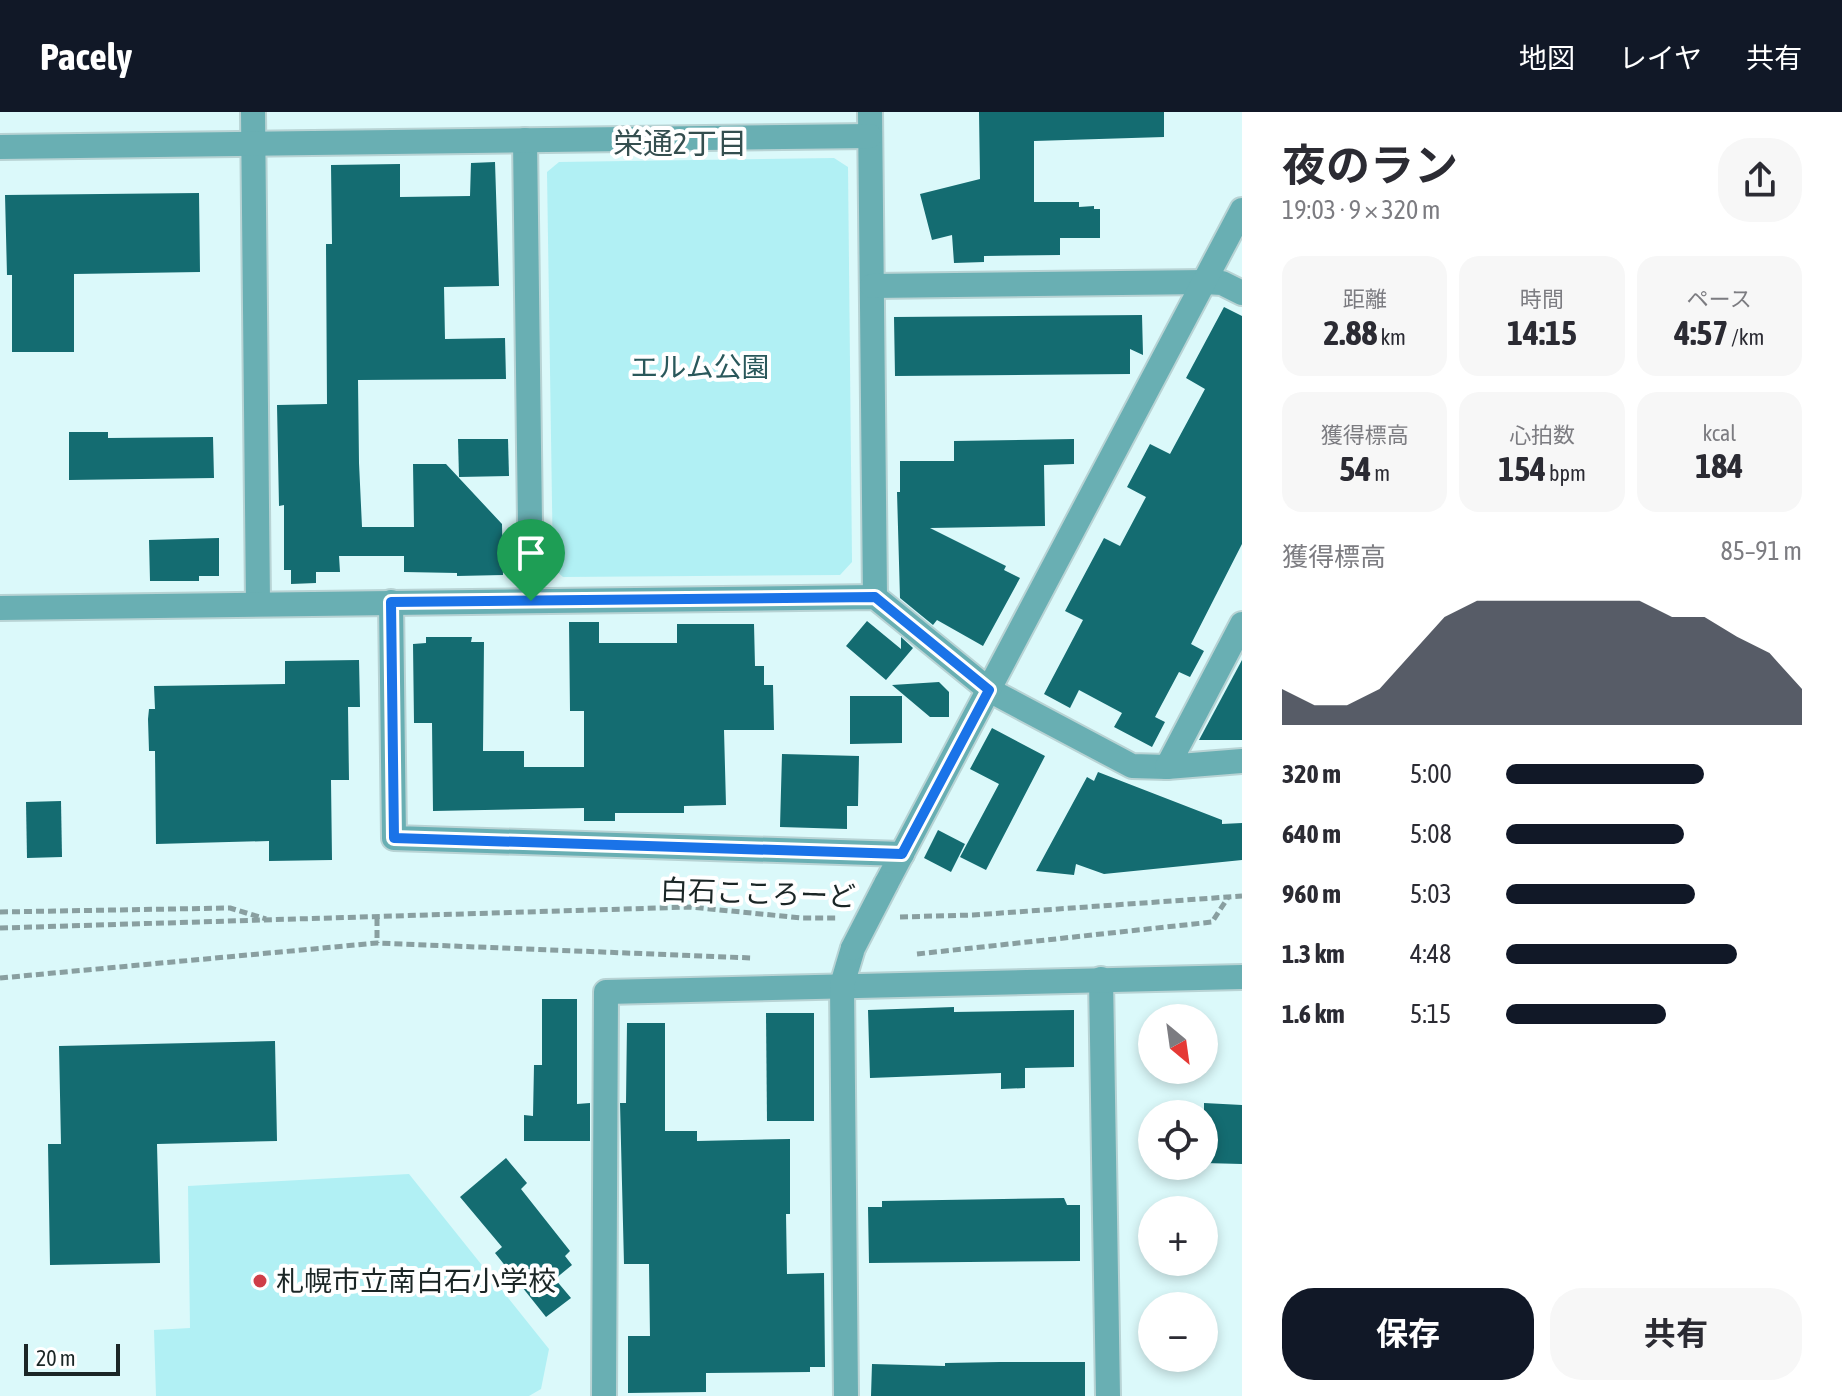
<!DOCTYPE html>
<html lang="ja">
<head>
<meta charset="utf-8">
<style>
	body { margin:0; font-family:"Asap Condensed","Noto Sans JP",sans-serif; background:#f7f7f7; color:#2b2b33; height:100vh; display:flex; flex-direction:column; font-size:30px; white-space:nowrap }
	* { box-sizing:border-box; margin:0 }
	p { font-size:26px; color:#7c7c81 }
	.icon { flex:none; width:44px; height:44px; fill:none; stroke:currentColor; stroke-width:2; stroke-linecap:round; stroke-linejoin:round }
	.map { position:relative; flex:1; overflow:hidden }
	.drawer { display:flex; flex-direction:column; background:#fff; width:600px }
	.drawer>* { flex:none }
	.needle { width:52px; rotate:151deg }
	.fabs { position:absolute; left:1138px; top:892px; display:grid; gap:16px }
	.fabs a { display:grid; place-items:center; width:80px; height:80px; border-radius:50%; background:#fff; box-shadow:0 4px 12px #0003; font-size:40px }
	.scale { position:absolute; left:24px; bottom:20px; width:96px; box-sizing:border-box; padding-left:8px; border:4px solid #1b2626; border-top:0; font-size:22px; line-height:28px; white-space:nowrap; color:#1b2626; -webkit-text-stroke:6px #fff; paint-order:stroke }
	.pin { position:absolute; display:grid; place-items:center; width:68px; height:68px; color:#fff; margin:-82px -34px; border-radius:50% 50% 50% 0; rotate:-45deg; box-shadow:0 0 8px #0007 }
	.pin .icon { rotate:45deg }
	.round { display:grid; place-items:center; flex:none; width:84px; height:84px; border-radius:32px; background:#f7f7f7 }
	.headline { display:flex; align-items:center; justify-content:space-between; height:136px; padding:0 40px }
	h1 { font-size:44px; font-weight:700; line-height:60px }
	.stats { display:grid; grid-template-columns:repeat(3,1fr); gap:12px; height:136px; padding:8px 40px }
	.stats div { display:grid; align-content:center; border-radius:20px; background:#f7f7f7; text-align:center }
	.stats b { font-size:34px; font-weight:700 }
	.stats small { font-size:22px; font-weight:400 }
	.stats p { font-size:22px }
	.chart { height:224px; padding:16px 40px }
	.chart p { display:flex; justify-content:space-between }
	.chart svg { width:100%; height:144px; margin-top:8px; fill:#111827; opacity:.7 }
	.cta { display:flex; gap:16px; margin-top:auto; padding:16px 40px }
	.cta a { flex:1; height:92px; border-radius:32px; background:#111827; color:#fff; font-size:32px; font-weight:700; line-height:92px; text-align:center }
	.cta a+a { background:#f7f7f7; color:#2b2b33 }
	ul { padding:0 40px; list-style:none; font-size:26px }
	li { display:grid; grid-template-columns:128px 96px 1fr; align-items:center; height:60px }
	li i { height:20px; border-radius:10px; background:#111827 }
	header { display:flex; align-items:center; gap:48px; box-sizing:border-box; height:112px; padding:0 40px; background:#111827; color:#fff }
	header strong { font-size:38px }
	nav { display:flex; gap:44px; margin-inline-start:auto; font-size:28px }
	main { display:flex; flex:1; min-height:0 }
	.map>svg:first-child { display:block }
	.green { fill:#b1f0f4 }
	.building { fill:#146c71 }
	.lines { fill:none; stroke-linecap:round; stroke-linejoin:round }
	.street-casing { stroke:#b8d3d4; stroke-width:28 }
	.path { stroke:#899fa0; stroke-width:5; stroke-dasharray:8 4; stroke-linecap:butt }
	.street { stroke:#69afb3; stroke-width:24 }
	.street-bridge-casing { stroke:#b8d3d4; stroke-width:28; stroke-linecap:butt }
	.street-bridge { stroke:#69afb3; stroke-width:24 }
	.route-casing { stroke:#fff; stroke-width:16 }
	.route { stroke:#1a73e8; stroke-width:10 }
	.poi-dot { fill:#ce3e48; stroke:#fff; stroke-width:3 }
	.labels { text-anchor:middle; stroke-width:8; stroke-linejoin:round; paint-order:stroke }
	.park-label { font-size:28px; fill:#2a585b; stroke:#fff }
	.street-label { font-size:28px; fill:#1b2626; stroke:#fff }
	.poi-label { font-size:28px; fill:#1b2626; stroke:#fff; text-anchor:start }
	.neighbourhood-label { font-size:30px; fill:#344e4f; stroke:#fff }
</style>
</head>
<body>
<header>
<strong>Pacely</strong>
<nav><a>地図</a><a>レイヤ</a><a>共有</a></nav>
</header>
<main>
<div class="map">
<svg width="1242" height="1284" viewBox="0 0 1242 1284">
	<rect width="100%" height="100%" fill="#dbf9fa"/>
	<!-- green -->
	<g class="green">
		<polygon points="834,46 848,55 852,450 840,463 563,465 553,456 547,60 559,50"/>
		<polygon points="409,1062 549,1237 541,1277 529,1284 156,1284 154,1218 190,1216 188,1074"/>
	</g>
	<!-- building -->
	<g class="building">
		<polygon points="979,0 1164,0 1164,25 1034,29 1034,90 1079,90 1079,95 1094,94 1094,97 1100,97 1100,126 1060,126 1060,143 984,144 984,150 954,151 952,123 932,128 920,82 980,67"/>
		<polygon points="495,50 499,174 444,175 445,227 505,226 506,267 358,268 359,351 362,415 414,415 413,352 446,352 502,412 503,463 457,464 457,461 404,460 404,444 339,444 340,460 316,460 316,471 291,472 291,458 284,458 284,393 279,394 277,293 327,292 326,132 332,132 331,53 400,52 400,85 470,84 471,51"/>
		<polygon points="199,81 200,160 74,162 74,240 12,240 12,163 7,163 5,83"/>
		<polygon points="1224,195 1242,204 1242,432 1191,532 1204,539 1190,565 1179,560 1155,605 1165,610 1152,635 1114,615 1122,601 1079,578 1070,596 1044,582 1083,508 1065,499 1104,426 1120,434 1146,385 1127,375 1150,332 1170,342 1205,277 1186,266"/>
		<polygon points="1142,203 1143,243 1130,237 1130,262 895,264 894,205"/>
		<polygon points="69,320 108,320 108,326 213,325 214,366 69,368"/>
		<polygon points="458,327 508,327 509,364 459,365"/>
		<polygon points="1074,327 1074,352 1044,353 1045,414 930,416 1006,454 1004,458 1020,466 983,534 937,508 933,513 900,486 897,380 900,380 900,349 954,349 954,329"/>
		<polygon points="219,426 219,464 199,464 199,469 150,469 149,428"/>
		<polygon points="867,509 901,537 901,525 913,536 886,568 846,534"/>
		<polygon points="569,510 599,510 599,531 677,531 677,512 754,512 755,554 764,554 764,573 773,573 774,618 724,618 726,693 684,694 684,701 615,701 615,709 584,709 584,696 433,699 432,611 414,611 413,532 426,531 426,525 472,525 471,530 484,530 483,639 524,639 524,655 584,655 584,599 570,599"/>
		<polygon points="359,548 360,595 348,595 349,668 331,668 332,748 269,749 269,729 156,732 155,639 149,639 148,607 149,597 155,597 154,574 285,572 285,549"/>
		<polygon points="1242,548 1242,628 1199,628"/>
		<polygon points="939,570 949,580 949,605 930,605 892,573"/>
		<polygon points="850,584 902,584 902,631 850,632"/>
		<polygon points="992,616 1045,644 986,758 960,745 999,672 970,657"/>
		<polygon points="782,642 859,644 858,694 847,694 847,717 780,715"/>
		<polygon points="1098,660 1222,708 1222,712 1242,711 1242,748 1104,762 1076,752 1074,763 1036,759 1087,665 1094,669"/>
		<polygon points="61,689 62,745 27,746 26,690"/>
		<polygon points="938,718 965,732 951,760 924,746"/>
		<polygon points="542,887 577,887 577,992 590,991 590,1029 524,1029 524,1003 533,1004 534,953 542,953"/>
		<polygon points="954,895 954,900 1074,898 1074,955 1025,956 1025,976 1001,977 1001,961 870,966 868,898"/>
		<polygon points="766,901 814,901 814,1009 767,1009"/>
		<polygon points="627,911 665,911 665,1019 697,1019 697,1029 790,1027 790,1102 786,1102 787,1162 824,1161 825,1255 810,1255 810,1260 706,1261 706,1280 628,1281 628,1224 650,1224 649,1152 624,1152 620,991 626,991"/>
		<polygon points="275,929 277,1029 157,1032 160,1151 50,1153 48,1032 61,1032 59,934"/>
		<polygon points="1204,991 1242,993 1242,1052 1204,1051"/>
		<polygon points="506,1046 527,1071 521,1077 570,1139 565,1144 572,1153 555,1167 571,1186 546,1205 495,1141 502,1135 460,1085"/>
		<polygon points="1064,1086 1067,1093 1080,1093 1080,1149 869,1151 868,1095 882,1095 882,1089"/>
		<polygon points="1000,1250 1085,1250 1085,1284 871,1284 872,1252 945,1254 945,1251"/>
	</g>
	<g class="lines">
		<!-- street casing -->
		<g class="street-casing">
			<g id="street">
				<polyline points="253,0 258,492"/>
				<polyline points="870,0 875,485"/>
				<polyline points="525,28 531,489"/>
				<polyline points="0,35 870,24"/>
				<polyline points="872,174 1205,170 1222,171 1242,181"/>
				<polyline points="391,490 394,726 902,742"/>
				<polyline points="0,496 875,485 989,578 1132,654 1167,655"/>
				<polyline points="1242,512 1167,655 1242,649"/>
				<polyline points="886,772 1242,98"/>
				<polyline points="1101,867 1108,1284"/>
				<polyline points="604,1284 606,880 1242,865"/>
				<polyline points="846,1284 842,873 853,836"/>
			</g>
		</g>
		<!-- path -->
		<g class="path">
			<polyline points="0,800 230,796 266,807"/>
			<polyline points="900,805 973,803 1242,784"/>
			<polyline points="377,806 377,831"/>
			<polyline points="0,816 690,795 802,806 838,806"/>
			<polyline points="917,842 1212,810 1229,784"/>
			<polyline points="0,866 377,831 752,846"/>
		</g>
		<!-- street -->
		<use href="#street" class="street"/>
		<!-- street-bridge casing -->
		<g class="street-bridge-casing">
			<polyline id="street-bridge" points="853,836 886,772"/>
		</g>
		<!-- street-bridge -->
		<use href="#street-bridge" class="street-bridge"/>
	</g>
	<g class="lines">
		<!-- route casing -->
		<g class="route-casing">
			<polygon id="route" points="875,485 989,578 902,742 394,726 391,490"/>
		</g>
		<!-- route -->
		<use href="#route" class="route"/>
	</g>
	<!-- markers -->
	<circle class="poi-dot" cx="260" cy="1169" r="8"/>
	<g class="labels">
		<!-- park labels -->
		<g class="park-label">
			<text x="700" y="265">エルム公園</text>
		</g>
		<!-- street labels -->
		<g class="street-label">
			<text transform="translate(758 781) rotate(2)" y="10">白石こころーど</text>
		</g>
		<!-- poi labels -->
		<g class="poi-label">
			<text x="276" y="1179">札幌市立南白石小学校</text>
		</g>
		<!-- neighbourhood labels -->
		<g class="neighbourhood-label">
			<text x="680" y="42">栄通2丁目</text>
		</g>
	</g>
</svg>
<div class="fabs">
<a><svg class="needle" viewBox="-14 -14 28 28"><path d="M0-13l5 13h-10z" fill="#e53935"/><path d="M0 13l5-13h-10z" fill="#7c7c81"/></svg></a>
<a><svg class="icon" aria-label="locate" viewBox="0 0 24 24"><circle cx="12" cy="12" r="6"/><path d="M12 2v4M12 18v4M2 12h4M18 12h4"/></svg></a>
<a>+</a>
<a>−</a>
</div>
<div class="scale">20 m</div>
<div class="pin" style="left:531px;top:489px;background:#1e9e55"><svg class="icon" aria-label="arrive" viewBox="0 0 24 24"><path d="M6 21V4h12l-3 4 3 4H6"/></svg></div>
</div>
<section class="drawer">
<div class="headline"><div><h1>夜のラン</h1><p>19:03 · 9 × 320 m</p></div><a class="round"><svg class="icon" aria-label="share" viewBox="0 0 24 24"><path d="M12 15V3M7 8l5-5 5 5M5 13v7h14v-7"/></svg></a></div>
<div class="stats">
<div><p>距離</p><b>2.88<small> km</small></b></div>
<div><p>時間</p><b>14:15</b></div>
<div><p>ペース</p><b>4:57<small> /km</small></b></div>
</div>
<div class="stats">
<div><p>獲得標高</p><b>54<small> m</small></b></div>
<div><p>心拍数</p><b>154<small> bpm</small></b></div>
<div><p>kcal</p><b>184</b></div>
</div>
<div class="chart"><p><span>獲得標高</span>85–91 m</p>
<svg viewBox="0 0 160 44" preserveAspectRatio="none"><path d="M0 44V33L10 38L20 38L30 33L40 22L50 11L60 6L70 6L80 6L90 6L100 6L110 6L120 11L130 11L140 17L150 22L160 33V44z"/></svg>
</div>
<ul>
<li><b>320 m</b>5:00<i style="width:67%"></i></li>
<li><b>640 m</b>5:08<i style="width:60%"></i></li>
<li><b>960 m</b>5:03<i style="width:64%"></i></li>
<li><b>1.3 km</b>4:48<i style="width:78%"></i></li>
<li><b>1.6 km</b>5:15<i style="width:54%"></i></li>
</ul>
<div class="cta"><a>保存</a><a>共有</a></div>
</section>
</main>
</body>
</html>
